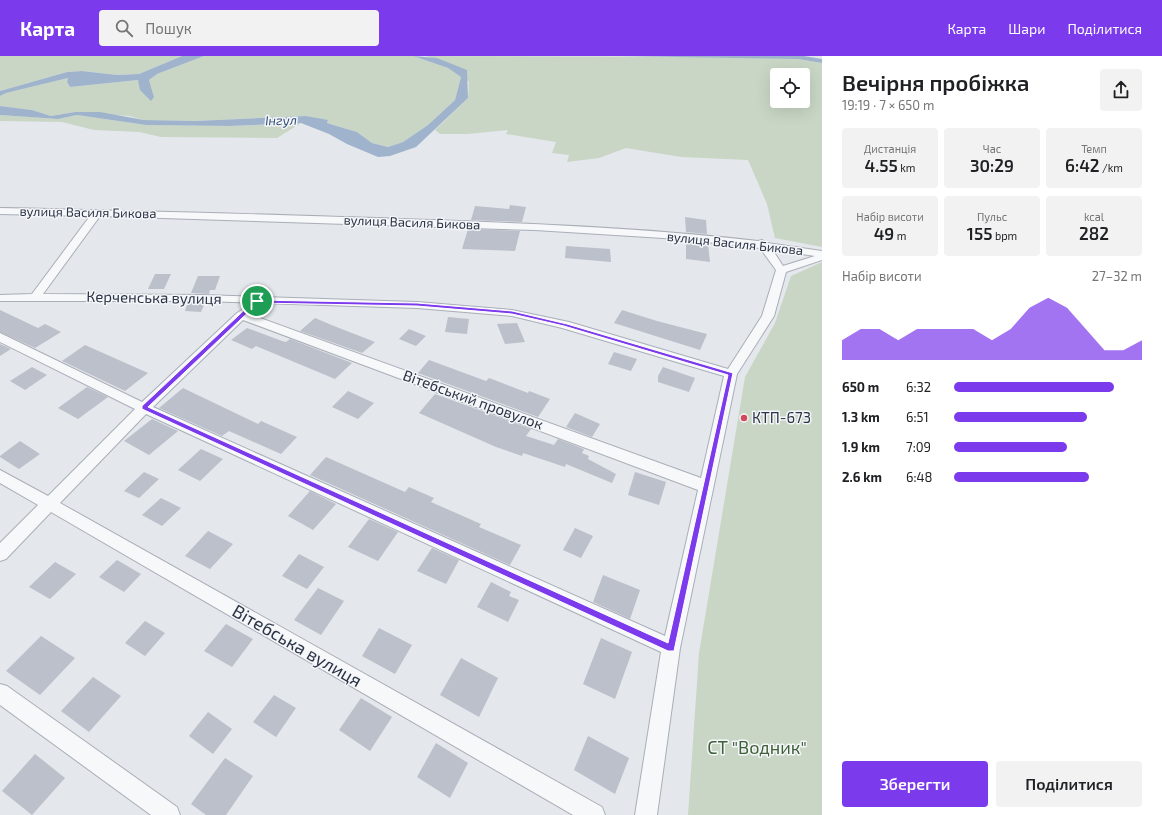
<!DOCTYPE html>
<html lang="uk">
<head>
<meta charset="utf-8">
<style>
	body { margin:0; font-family:"Exo 2",sans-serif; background:#f2f2f2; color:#202124; height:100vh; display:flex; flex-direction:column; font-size:15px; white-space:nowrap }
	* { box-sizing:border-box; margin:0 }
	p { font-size:13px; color:#757577 }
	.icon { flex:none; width:22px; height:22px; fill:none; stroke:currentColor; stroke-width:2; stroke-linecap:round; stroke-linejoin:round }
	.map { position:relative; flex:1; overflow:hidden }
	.sheet { display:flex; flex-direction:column; background:#fff; width:340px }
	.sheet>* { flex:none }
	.controls { position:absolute; left:770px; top:12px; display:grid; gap:8px }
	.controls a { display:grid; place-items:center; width:40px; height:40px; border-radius:4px; background:#fff; box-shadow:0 4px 16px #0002; font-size:20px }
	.pin { position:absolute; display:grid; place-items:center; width:34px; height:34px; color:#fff; margin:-17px; border:2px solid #fff; border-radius:50%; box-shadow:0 1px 4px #0007 }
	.round { display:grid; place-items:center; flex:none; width:42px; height:42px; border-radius:4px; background:#f2f2f2 }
	.headline { display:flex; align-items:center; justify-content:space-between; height:68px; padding:0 20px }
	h1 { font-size:22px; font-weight:600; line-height:30px }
	.stats { display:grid; grid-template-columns:repeat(3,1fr); gap:6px; height:68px; padding:4px 20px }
	.stats div { display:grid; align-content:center; border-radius:4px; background:#f2f2f2; text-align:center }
	.stats b { font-size:17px; font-weight:600 }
	.stats small { font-size:11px; font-weight:400 }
	.stats p { font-size:11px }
	.chart { height:112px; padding:8px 20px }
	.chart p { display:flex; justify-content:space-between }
	.chart svg { width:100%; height:72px; margin-top:4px; fill:#7c3aed; opacity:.7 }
	.button { display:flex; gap:8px; margin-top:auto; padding:8px 20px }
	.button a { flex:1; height:46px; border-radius:4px; background:#7c3aed; color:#fff; font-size:16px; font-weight:600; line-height:46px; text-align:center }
	.button a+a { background:#f2f2f2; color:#202124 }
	ul { padding:0 20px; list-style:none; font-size:13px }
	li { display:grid; grid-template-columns:64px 48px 1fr; align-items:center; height:30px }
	li i { height:10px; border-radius:5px; background:#7c3aed }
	header { display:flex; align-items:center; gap:24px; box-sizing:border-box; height:56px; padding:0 20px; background:#7c3aed; color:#fff }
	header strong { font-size:19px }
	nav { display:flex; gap:22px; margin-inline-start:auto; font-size:14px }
	.search { width:280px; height:36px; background:#f2f2f2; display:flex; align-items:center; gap:10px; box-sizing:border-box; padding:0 14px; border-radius:4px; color:#757577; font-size:15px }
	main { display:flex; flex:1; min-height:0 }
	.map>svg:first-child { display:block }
	.green { fill:#c9d6c5; fill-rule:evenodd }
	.water { fill:#9fb4cc }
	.building { fill:#bbc0ca }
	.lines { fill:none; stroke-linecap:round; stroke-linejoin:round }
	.minor-casing { stroke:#a9aeb7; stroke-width:2 }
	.minor { fill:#f7f8fa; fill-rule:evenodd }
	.route { fill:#7c3aed; stroke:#fff; fill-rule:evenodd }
	.poi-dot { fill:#d1495b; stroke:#f4f6f9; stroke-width:1.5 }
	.labels { text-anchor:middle; stroke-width:3; stroke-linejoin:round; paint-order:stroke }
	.far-water-label { font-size:13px; font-style:italic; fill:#34527a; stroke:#f4f6f9 }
	.far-street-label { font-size:13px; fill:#2b3445; stroke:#f4f6f9 }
	.street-label { font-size:15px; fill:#2b3445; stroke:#f4f6f9 }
	.poi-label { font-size:15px; fill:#2b3445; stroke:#f4f6f9; text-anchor:start }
	.near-street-label { font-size:18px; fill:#2b3445; stroke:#f4f6f9 }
	.near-park-label { font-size:18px; fill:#3f6138; stroke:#f4f6f9 }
</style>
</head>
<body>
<header>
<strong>Карта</strong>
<div class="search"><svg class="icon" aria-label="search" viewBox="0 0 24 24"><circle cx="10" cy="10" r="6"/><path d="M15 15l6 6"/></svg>Пошук</div>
<nav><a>Карта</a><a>Шари</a><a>Поділитися</a></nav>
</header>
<main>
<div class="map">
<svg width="822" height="759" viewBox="0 0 822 759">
	<rect width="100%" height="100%" fill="#e4e7ec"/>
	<!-- green -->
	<g class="green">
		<polygon points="0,0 182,0 139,18 117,19 82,15 67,16 0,35"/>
		<polygon points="204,0 413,0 448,12 461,21 455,44 428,69 403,86 388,91 372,87 357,76 327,67 328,65 306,60 195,65 144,64 129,60 75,56 51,60 32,54 0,50 0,40 6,37 68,22 67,26 70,31 138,24 154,41 149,24 157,18"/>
		<path d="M426,0L697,1L798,3L822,7V191L775,182L767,148L748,104L681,101L626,92L599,102L567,106L569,99L552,97L556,86L506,78L508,74L468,78H440L435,74L468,42L469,26L447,7ZM777,19H803V45H777Z"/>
		<polygon points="0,59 58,63 77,59 146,69 229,70 301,67 277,82 161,81 139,76 94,74 62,66 0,65"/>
		<polygon points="822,206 822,759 688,759 699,597 745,321 775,267 791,220"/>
	</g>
	<!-- water -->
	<g class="water">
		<polygon points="182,0 204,0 157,18 149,24 154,41 151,45 140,34 138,24 70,31 67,26 68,22 6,37 0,40 0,35 67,16 82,15 117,19 139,18"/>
		<polygon points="413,0 437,2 467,14 468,42 416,91 390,100 378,101 347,88 329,78 301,67 229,70 146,69 77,59 58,63 0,59 0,50 32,54 51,60 75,56 100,56 144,64 195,65 306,60 328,64 327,67 357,76 372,87 388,91 403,86 428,69 455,44 461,21 448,12"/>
		<polygon points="619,0 804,0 822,3 822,7 798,3"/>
	</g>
	<!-- building -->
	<g class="building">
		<polygon points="510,149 526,151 522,166 471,164 475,150 509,153"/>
		<polygon points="685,161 706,164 707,178 686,176"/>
		<polygon points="468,173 520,175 515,195 462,193"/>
		<polygon points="686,185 708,188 710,206 686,203"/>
		<polygon points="566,190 610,193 611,206 565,202"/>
		<polygon points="155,218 171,218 164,233 148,233"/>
		<polygon points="198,220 220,220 215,234 210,234 209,238 191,237"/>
		<polygon points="188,246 201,246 205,247 201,256 185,255"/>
		<polygon points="0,254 38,272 45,268 61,276 35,292 0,276"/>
		<polygon points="622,254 657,265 707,278 700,294 614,267"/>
		<polygon points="448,261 469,263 467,278 445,276"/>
		<polygon points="315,262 334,270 375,286 362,297 300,275"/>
		<polygon points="517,267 525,286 505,288 497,268"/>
		<polygon points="247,272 282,285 286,286 290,283 352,307 335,323 256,290 252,293 231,284"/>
		<polygon points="409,273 426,280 416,290 399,283"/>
		<polygon points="0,288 11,293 0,300"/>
		<polygon points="85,289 148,317 125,335 62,305"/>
		<polygon points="614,296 637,303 631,315 608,308"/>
		<polygon points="429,304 486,325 489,322 528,337 529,335 550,343 538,361 418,317"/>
		<polygon points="32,311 47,319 25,334 10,325"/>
		<polygon points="663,311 695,322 689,336 658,326 658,320"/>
		<polygon points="87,331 108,341 78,363 58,352"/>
		<polygon points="183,332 258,368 261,365 297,381 281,398 229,375 222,380 159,352"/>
		<polygon points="348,335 374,347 358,363 332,351"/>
		<polygon points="435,338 531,373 526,380 554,389 558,383 584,393 582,397 589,400 588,403 616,418 612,427 566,408 565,411 523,397 522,400 496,391 419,357"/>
		<polygon points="575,357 600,368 592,381 566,371"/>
		<polygon points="152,363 178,375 149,399 124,385"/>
		<polygon points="20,385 40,398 19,413 0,401 0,400"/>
		<polygon points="201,393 223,403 200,425 178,414"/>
		<polygon points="326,401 405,436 409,431 434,442 431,446 481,468 479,471 521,489 510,509 310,419"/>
		<polygon points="144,416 159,423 139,442 124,435"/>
		<polygon points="635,416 666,426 659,449 628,439"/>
		<polygon points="310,435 336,448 313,474 288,460"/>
		<polygon points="161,442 181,452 162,470 142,459"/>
		<polygon points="369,463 398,476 378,505 348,491"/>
		<polygon points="575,472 593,480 581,502 563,494"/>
		<polygon points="208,475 233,488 210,513 185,500"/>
		<polygon points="432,492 459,504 446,528 417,515"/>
		<polygon points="299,498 324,511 307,533 282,520"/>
		<polygon points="117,504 141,518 124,536 99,521"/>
		<polygon points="55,506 76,518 50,543 29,531"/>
		<polygon points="603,519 640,534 630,563 593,546"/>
		<polygon points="491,526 511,536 509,540 519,544 508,566 477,551"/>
		<polygon points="318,532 344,545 321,579 294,564"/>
		<polygon points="145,565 165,577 145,600 125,587"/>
		<polygon points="226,568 253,583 232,611 204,595"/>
		<polygon points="379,572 412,589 395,618 362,600"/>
		<polygon points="41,580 75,602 40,639 6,615"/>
		<polygon points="601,582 632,596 615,643 583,628"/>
		<polygon points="461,602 498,622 479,661 440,639"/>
		<polygon points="93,621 121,640 89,676 61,655"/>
		<polygon points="274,639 296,652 276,681 253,666"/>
		<polygon points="361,642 392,661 370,695 339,674"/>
		<polygon points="208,656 232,673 213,698 189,680"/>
		<polygon points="588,680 629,702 615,738 574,714"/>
		<polygon points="436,687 468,707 450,742 417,721"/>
		<polygon points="35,698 65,722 32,759 2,735"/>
		<polygon points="225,702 253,720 226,759 206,759 191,748"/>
	</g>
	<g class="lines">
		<!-- minor casing -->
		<g class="minor-casing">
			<g id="minor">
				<path d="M0,152C133,155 267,158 400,163C520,167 639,171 758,185L762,184L767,187L822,195V204L786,216L774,260L737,318L680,592L657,759H635L661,596L146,358L60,447L602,751L605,759H573L51,456L6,503L0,505V487L38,449L0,427V414L48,440L135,353L0,286V277L142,346L237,257L248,250L254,253L249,258L701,422L724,320L562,272L512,260L417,252L201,245H0V239L32,238L90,160L0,158ZM100,160L535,174L679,183L760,192L776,214L762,260L728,313L569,266L512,254L417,246L201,239L43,238ZM772,193L774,194L815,200L783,210ZM243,264L698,434L665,580L153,351Z"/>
				<polygon points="0,628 7,630 177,751 180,759 151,759 0,649"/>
			</g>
		</g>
		<!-- minor -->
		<use href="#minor" class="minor"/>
	</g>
	<!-- route -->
	<path class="route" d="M255,244L417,247L512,255L567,268L733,317L674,595H668L142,353V350ZM258,247L417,250L512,258L564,270L728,319L668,587L148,351Z"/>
	<!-- markers -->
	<circle class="poi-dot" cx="744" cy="362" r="4"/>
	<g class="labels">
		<!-- far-water labels -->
		<g class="far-water-label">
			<text transform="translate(281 64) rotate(-1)" y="5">Інгул</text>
		</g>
		<!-- far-street labels -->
		<g class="far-street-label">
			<text transform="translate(88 156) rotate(1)" y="5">вулиця Василя Бикова</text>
			<text transform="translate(412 166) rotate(2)" y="5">вулиця Василя Бикова</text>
			<text transform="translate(735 187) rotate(6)" y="5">вулиця Василя Бикова</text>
		</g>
		<!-- street labels -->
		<g class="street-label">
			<text transform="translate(154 242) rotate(1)" y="5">Керченська вулиця</text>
			<text transform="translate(473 344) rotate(20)" y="5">Вітебський провулок</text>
		</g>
		<!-- poi labels -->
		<g class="poi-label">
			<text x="752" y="367">КТП-673</text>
		</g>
		<!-- near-street labels -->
		<g class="near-street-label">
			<text transform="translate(297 590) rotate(30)" y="6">Вітебська вулиця</text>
		</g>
		<!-- near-park labels -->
		<g class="near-park-label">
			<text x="757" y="698">СТ "Водник"</text>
		</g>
	</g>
</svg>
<div class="controls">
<a><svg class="icon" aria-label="locate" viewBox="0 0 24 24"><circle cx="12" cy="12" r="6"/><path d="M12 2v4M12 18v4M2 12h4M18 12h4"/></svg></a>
</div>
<div class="pin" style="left:257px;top:245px;background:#1e9e55"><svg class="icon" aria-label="arrive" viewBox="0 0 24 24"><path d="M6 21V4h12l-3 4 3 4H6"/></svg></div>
</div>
<section class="sheet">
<div class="headline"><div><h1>Вечірня пробіжка</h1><p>19:19 · 7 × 650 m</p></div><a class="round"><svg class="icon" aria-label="share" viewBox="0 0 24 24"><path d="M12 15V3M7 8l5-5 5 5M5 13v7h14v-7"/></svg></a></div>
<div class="stats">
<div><p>Дистанція</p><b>4.55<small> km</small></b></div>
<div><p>Час</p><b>30:29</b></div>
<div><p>Темп</p><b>6:42<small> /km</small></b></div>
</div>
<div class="stats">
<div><p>Набір висоти</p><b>49<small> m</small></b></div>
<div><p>Пульс</p><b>155<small> bpm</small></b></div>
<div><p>kcal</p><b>282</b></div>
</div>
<div class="chart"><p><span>Набір висоти</span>27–32 m</p>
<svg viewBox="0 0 160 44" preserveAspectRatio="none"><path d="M0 44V32L10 25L20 25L30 32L40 25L50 25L60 25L70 25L80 32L90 25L100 12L110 6L120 12L130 25L140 38L150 38L160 32V44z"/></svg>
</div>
<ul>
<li><b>650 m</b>6:32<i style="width:85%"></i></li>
<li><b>1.3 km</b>6:51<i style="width:71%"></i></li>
<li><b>1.9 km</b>7:09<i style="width:60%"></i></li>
<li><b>2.6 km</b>6:48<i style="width:72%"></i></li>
</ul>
<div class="button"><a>Зберегти</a><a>Поділитися</a></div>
</section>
</main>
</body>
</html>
